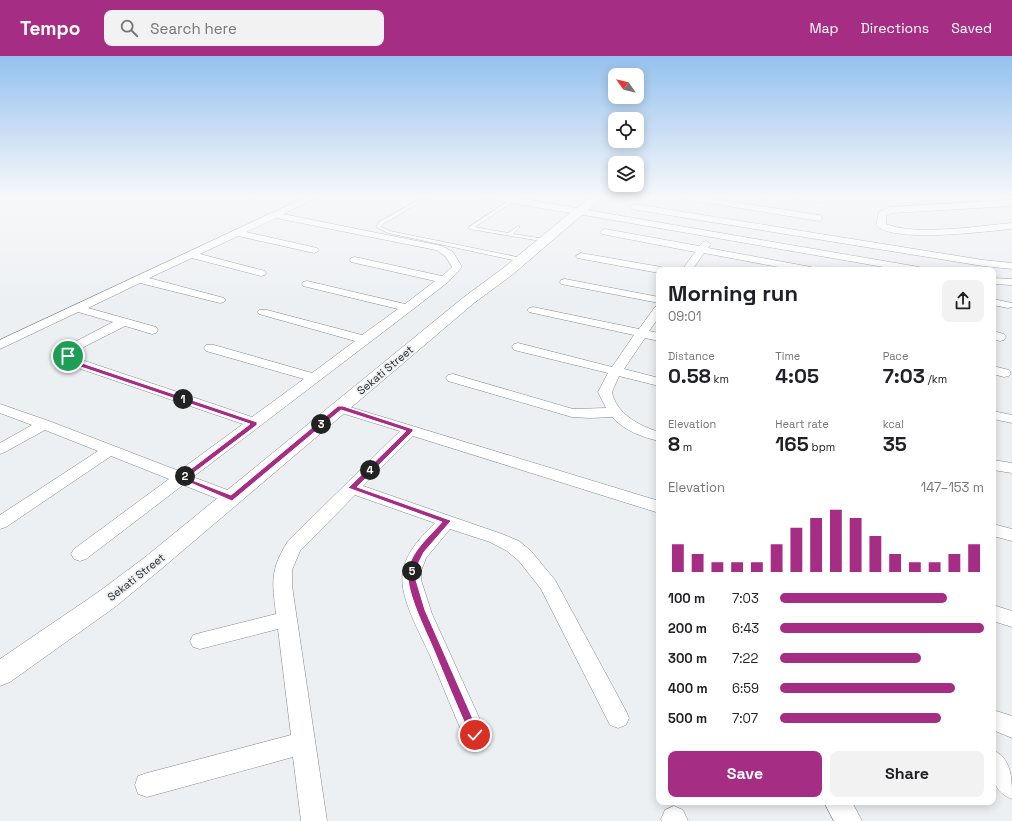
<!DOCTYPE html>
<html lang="en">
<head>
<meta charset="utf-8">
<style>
	body { margin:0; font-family:"Space Grotesk",sans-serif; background:#f2f2f2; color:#202124; height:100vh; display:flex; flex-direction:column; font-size:15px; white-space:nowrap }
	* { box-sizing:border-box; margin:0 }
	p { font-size:13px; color:#757577 }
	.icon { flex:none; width:22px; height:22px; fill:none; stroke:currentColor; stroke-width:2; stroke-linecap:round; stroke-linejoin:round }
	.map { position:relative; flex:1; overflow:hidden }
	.panel { position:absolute; left:656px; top:211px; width:340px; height:538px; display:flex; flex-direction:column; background:#fff; border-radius:8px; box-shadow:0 2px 10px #0003 }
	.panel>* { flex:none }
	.needle { width:26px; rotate:304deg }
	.fabs { position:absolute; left:608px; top:12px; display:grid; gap:8px }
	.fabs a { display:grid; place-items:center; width:36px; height:36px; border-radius:8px; background:#fff; box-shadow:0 2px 10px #0003; font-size:20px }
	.pin { position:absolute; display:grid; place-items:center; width:34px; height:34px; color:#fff; margin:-17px; border:2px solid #fff; border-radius:50%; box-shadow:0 1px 4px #0007 }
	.km { position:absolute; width:20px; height:20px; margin:-10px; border-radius:50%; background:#222; color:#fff; font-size:11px; line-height:20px; text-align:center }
	.round { display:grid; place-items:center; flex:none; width:42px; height:42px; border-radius:8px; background:#f2f2f2 }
	.headline { display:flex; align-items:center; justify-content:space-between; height:68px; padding:0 12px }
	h1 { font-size:22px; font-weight:600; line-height:30px }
	.stats { display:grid; grid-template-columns:repeat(3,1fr); gap:6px; height:68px; padding:4px 12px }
	.stats div { display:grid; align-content:center }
	.stats b { font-size:20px; font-weight:600 }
	.stats small { font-size:11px; font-weight:400 }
	.stats p { font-size:11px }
	.chart { height:112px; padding:8px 12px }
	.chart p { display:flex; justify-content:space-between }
	.chart svg { width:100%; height:72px; margin-top:4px; stroke:#a52d84; stroke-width:6 }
	.primary-button { display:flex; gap:8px; margin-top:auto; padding:8px 12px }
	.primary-button a { flex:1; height:46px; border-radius:8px; background:#a52d84; color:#fff; font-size:16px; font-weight:600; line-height:46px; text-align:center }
	.primary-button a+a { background:#f2f2f2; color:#202124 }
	ul { padding:0 12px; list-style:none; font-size:13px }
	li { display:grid; grid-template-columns:64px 48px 1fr; align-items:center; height:30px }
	li i { height:10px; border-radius:5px; background:#a52d84 }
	header { display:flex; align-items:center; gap:24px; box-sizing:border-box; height:56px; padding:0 20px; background:#a52d84; color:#fff }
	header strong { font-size:19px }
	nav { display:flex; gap:22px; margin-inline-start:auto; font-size:14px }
	.search { width:280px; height:36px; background:#f2f2f2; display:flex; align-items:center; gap:10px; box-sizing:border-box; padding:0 14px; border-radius:8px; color:#757577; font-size:15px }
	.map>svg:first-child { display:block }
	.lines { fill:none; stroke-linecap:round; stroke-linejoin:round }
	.service-casing { stroke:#848789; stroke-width:1 }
	.minor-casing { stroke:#848789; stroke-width:1 }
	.tertiary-casing { stroke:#848789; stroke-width:1 }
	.service { fill:#fff; fill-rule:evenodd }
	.minor { fill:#fff; fill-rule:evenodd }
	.tertiary { fill:#fff; fill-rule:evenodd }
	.route { fill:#a52d84; stroke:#fff }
	.labels { text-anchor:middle; stroke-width:3.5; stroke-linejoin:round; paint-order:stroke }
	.street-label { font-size:11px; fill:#272929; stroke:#edf0f3 }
</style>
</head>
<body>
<header>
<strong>Tempo</strong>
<div class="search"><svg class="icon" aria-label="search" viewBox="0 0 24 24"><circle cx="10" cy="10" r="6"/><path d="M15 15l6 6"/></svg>Search here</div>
<nav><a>Map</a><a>Directions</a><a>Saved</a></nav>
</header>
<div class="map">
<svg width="1012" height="765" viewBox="0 0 1012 765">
	<rect width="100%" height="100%" fill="#edf0f3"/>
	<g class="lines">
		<!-- service casing -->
		<g class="service-casing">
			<g id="service">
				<polygon points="426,140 431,140 383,168 381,171 390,175 522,202 525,204 522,206 388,177 376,171 379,166"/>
				<polygon points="511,143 515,144 475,171 508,177 518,170 520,171 513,178 545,183 548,185 547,186 469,173 469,171"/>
			</g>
		</g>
		<!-- minor casing -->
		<g class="minor-casing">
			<g id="minor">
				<path d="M308,140H319L283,158L442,190L453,196L462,211L448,226L412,254L193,421L238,438L240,442L238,446L232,448L226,446L183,429L86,503L80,505L74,503L71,498L74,493L169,423L111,400L6,471L0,473V459L98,395L45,374L5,396L0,398V387L32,369L0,357V348L49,365L179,415L243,368L69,309L62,300L67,290L113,266L78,256L0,293V284ZM276,162L436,194L445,200L452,211L442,220L355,201L351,202L350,204L351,206L435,225L405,248L307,225L303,226L302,228L303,230L398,253L362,279L267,254H259L257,256L259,258L355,285L312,317L214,289H206L204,292L206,295L304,323L252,361L79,303L75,299L76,295L125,270L152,278L156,277L158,274L156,271L88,252L140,227L220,247L224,246L226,244L224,242L149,222L192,202L261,220L265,219L266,217L265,215L200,198L238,180L314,197L317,196L319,194L317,192L246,176Z"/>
				<polygon points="675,140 695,140 819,159 823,162 819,165 679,142"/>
				<path d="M791,140H813L826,142L827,144C822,148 796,144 791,140Z"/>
				<path d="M1012,144V150L892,157L886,159V168C914,180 980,170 1012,167V173C986,175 893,188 876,169L879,156L890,151Z"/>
				<polygon points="634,148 983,204 1012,207 1012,213 983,210 631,153 630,151"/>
				<polygon points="581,153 919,211 924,214 901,214 578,158 577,156"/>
				<polygon points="605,173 699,190 703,186 706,185 711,188 708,192 811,211 816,214 794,214 704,197 692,214 682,214 695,196 602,178 600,176 602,174"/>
				<polygon points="581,197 661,211 666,214 659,214 659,217 577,202 576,200"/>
				<polygon points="993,222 1012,223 1012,229 993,228"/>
				<polygon points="565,223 659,241 659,247 561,228 560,226 561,224"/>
				<polygon points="993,243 1012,247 1012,251 1008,252 993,249"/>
				<path d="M659,250V261L649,275L659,277V285L645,282L624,313L659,322V330L619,320L612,336C616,358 640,370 659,376V385C641,381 624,374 612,361L590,362L572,361L448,325L446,322L448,319L453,318L573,353L606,352L598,336L608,317L514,294L512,291L514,288L518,287L612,311L634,279L533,257L529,256L527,254L529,252L533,251L639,273L655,251Z"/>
				<polygon points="993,275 1004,278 1006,281 1004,284 1000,285 993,283"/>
				<polygon points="993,310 1009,314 1011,317 1009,320 1004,321 993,318"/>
				<path d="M340,348L659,445V457L413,380L363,430L502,478L519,485L531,495L555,524L626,655L629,662L626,669L618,672L610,669L541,533L519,505L507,495L490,486L450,473L426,502L421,515V524L432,558L487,679L483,687L475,690L467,687C454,659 443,630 431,602C421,578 398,541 403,515C406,496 422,480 435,467L355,439L300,495L292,514V530L327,765H301L293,701L147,741L138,738L135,729L138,720L147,717L291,679L278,573L200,593L193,591L190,585L193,579L200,577L276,558C272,525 270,514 288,485L400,375L335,355L333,352L335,349Z"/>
				<polygon points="993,355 1012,359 1012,367 993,363"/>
				<polygon points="993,404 1012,407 1012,417 993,414"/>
				<polygon points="993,468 1012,473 1012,485 993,480"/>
				<polygon points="993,549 1012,555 1012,571 993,565"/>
				<polygon points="993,654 1012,660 1012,682 993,674"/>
				<path d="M993,694C1012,703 1012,722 1012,743C989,734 993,715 993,694Z"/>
				<polygon points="824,746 852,746 862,765 834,765"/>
				<polygon points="674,750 683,754 688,765 662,765 661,763 665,754"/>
			</g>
		</g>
		<!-- tertiary casing -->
		<g class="tertiary-casing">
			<polygon id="tertiary" points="483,140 507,140 577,152 592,140 603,140 585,158 582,159 512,219 474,247 160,514 115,551 10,626 0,630 0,603 97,537 144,502 464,241 502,213 570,157 488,143"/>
		</g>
		<!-- service -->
		<use href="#service" class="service"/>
		<!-- minor -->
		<use href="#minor" class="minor"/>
		<!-- tertiary -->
		<use href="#tertiary" class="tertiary"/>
	</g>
	<!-- sky -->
	<linearGradient id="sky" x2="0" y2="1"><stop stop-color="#95c1ee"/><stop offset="0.57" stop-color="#f7f8fa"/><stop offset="1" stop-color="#f7f8fa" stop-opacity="0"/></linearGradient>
	<rect width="1012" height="247" fill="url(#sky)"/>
	<!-- route -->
	<path class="route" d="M66,299H70L76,305L257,366V369L187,422L231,439L338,350H343L413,373V375L357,431L450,464L451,465L424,496L419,506L416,516V524L425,554L480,679L478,682L475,684L471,682L470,679C457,650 445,621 433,592C425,573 406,536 408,516C410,496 429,481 442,466L348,432L406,375L341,354L232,445L179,422L250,368L72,308L65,300Z"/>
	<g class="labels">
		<!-- street labels -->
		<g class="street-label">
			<text transform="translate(385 314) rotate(-40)" y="4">Sekati Street</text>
			<text transform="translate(136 521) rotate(-38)" y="4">Sekati Street</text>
		</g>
	</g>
</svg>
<div class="fabs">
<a><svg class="needle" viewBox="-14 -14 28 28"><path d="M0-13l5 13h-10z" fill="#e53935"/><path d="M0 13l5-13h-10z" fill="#757577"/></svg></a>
<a><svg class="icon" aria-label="locate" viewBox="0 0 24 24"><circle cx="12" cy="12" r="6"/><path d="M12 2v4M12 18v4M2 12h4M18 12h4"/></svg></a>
<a><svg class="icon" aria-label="layers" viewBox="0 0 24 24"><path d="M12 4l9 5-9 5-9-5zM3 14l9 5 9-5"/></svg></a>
</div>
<div class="pin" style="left:68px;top:300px;background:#1e9e55"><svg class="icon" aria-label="arrive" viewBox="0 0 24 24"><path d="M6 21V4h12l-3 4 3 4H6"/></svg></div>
<div class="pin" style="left:475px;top:679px;background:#d93025"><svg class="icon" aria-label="check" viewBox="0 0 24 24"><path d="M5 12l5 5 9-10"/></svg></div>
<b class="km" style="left:183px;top:343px">1</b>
<b class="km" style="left:185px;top:420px">2</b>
<b class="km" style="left:321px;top:368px">3</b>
<b class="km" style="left:370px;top:414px">4</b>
<b class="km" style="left:412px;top:515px">5</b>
<section class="panel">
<div class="headline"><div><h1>Morning run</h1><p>09:01</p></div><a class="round"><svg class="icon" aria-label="share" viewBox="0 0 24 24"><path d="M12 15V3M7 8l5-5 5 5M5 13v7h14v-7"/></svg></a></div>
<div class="stats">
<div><p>Distance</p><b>0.58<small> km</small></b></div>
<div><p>Time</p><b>4:05</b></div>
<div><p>Pace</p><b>7:03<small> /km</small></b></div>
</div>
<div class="stats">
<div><p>Elevation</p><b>8<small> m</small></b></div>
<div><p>Heart rate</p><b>165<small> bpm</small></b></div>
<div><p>kcal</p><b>35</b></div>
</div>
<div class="chart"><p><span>Elevation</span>147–153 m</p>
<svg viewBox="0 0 160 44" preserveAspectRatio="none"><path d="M5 44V27M15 44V33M25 44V38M35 44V38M45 44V38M55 44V27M65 44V17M75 44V11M85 44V6M95 44V11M105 44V22M115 44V33M125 44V38M135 44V38M145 44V33M155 44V27"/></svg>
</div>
<ul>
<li><b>100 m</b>7:03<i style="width:82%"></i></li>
<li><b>200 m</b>6:43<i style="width:100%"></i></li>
<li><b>300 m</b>7:22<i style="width:69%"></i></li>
<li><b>400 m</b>6:59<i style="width:86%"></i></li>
<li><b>500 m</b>7:07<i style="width:79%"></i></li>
</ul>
<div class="primary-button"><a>Save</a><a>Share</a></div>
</section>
</div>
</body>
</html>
